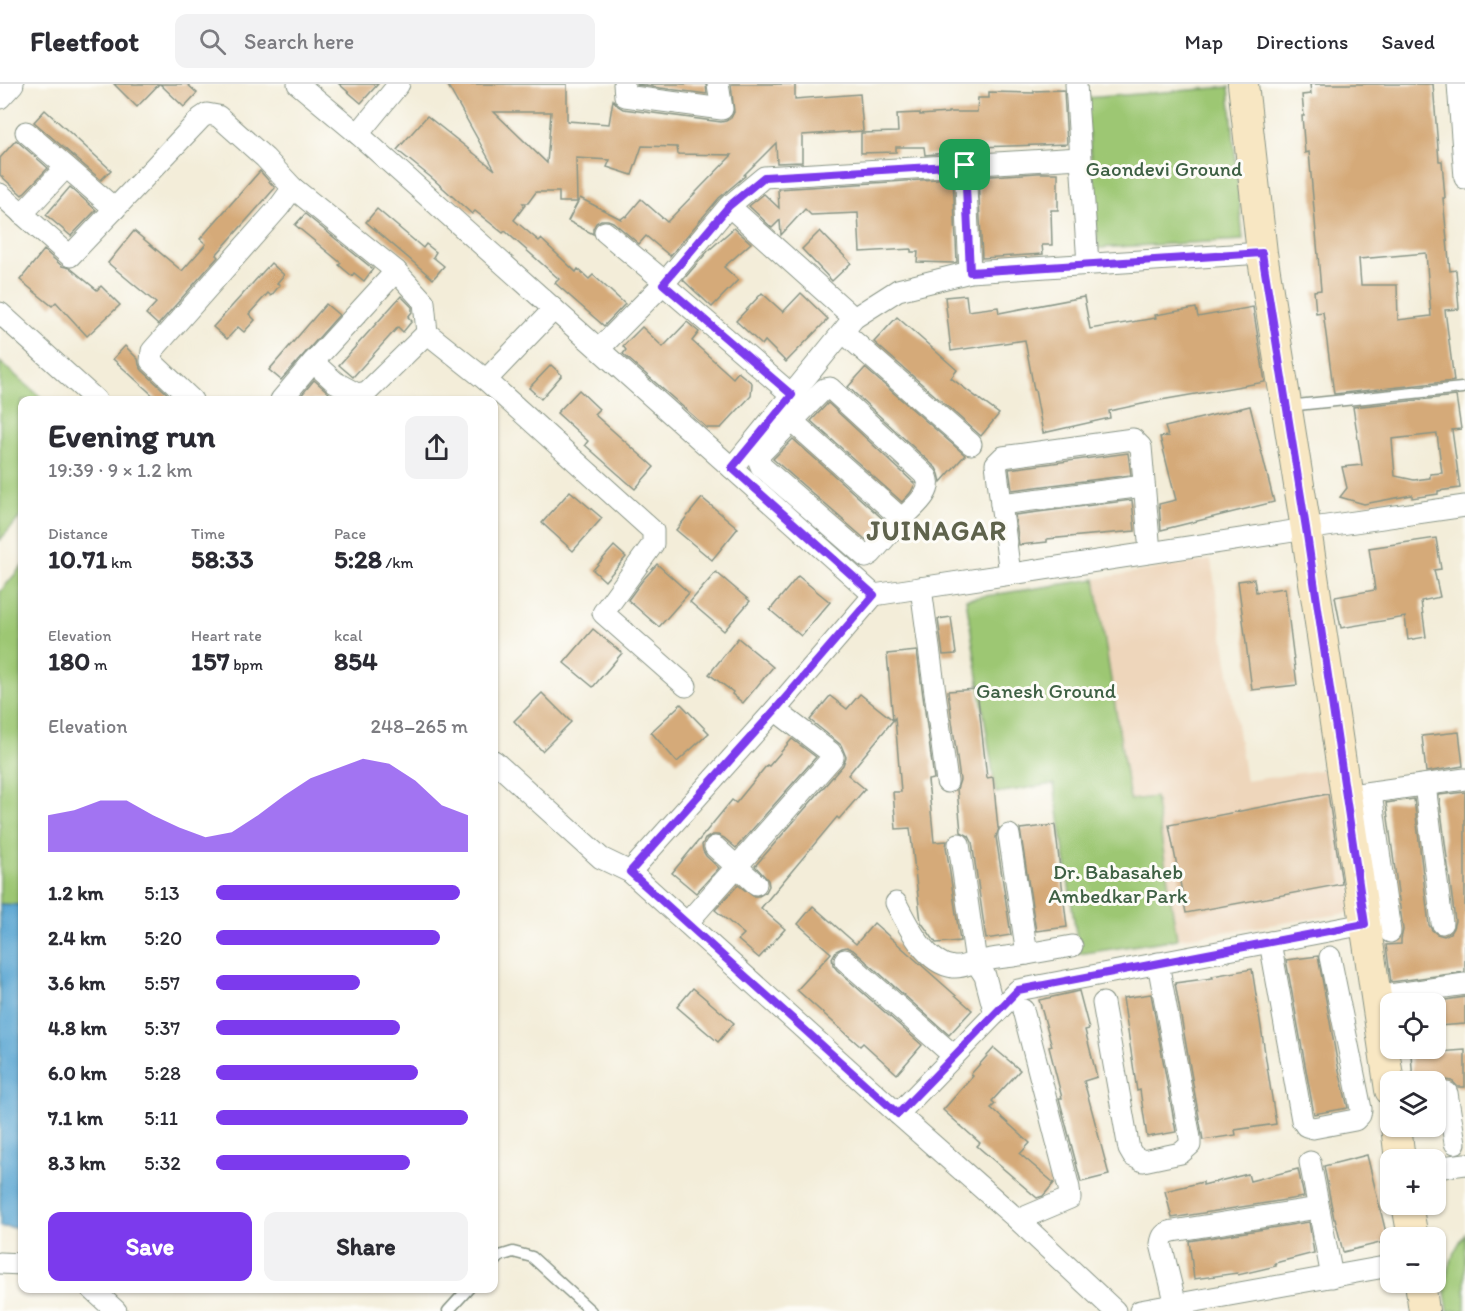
<!DOCTYPE html>
<html lang="en">
<head>
<meta charset="utf-8">
<style>
	body { margin:0; font-family:Itim,sans-serif; background:#f2f2f3; color:#2b2b33; height:100vh; display:flex; flex-direction:column; font-size:22px; white-space:nowrap }
	* { box-sizing:border-box; margin:0 }
	p { font-size:20px; color:#7c7c81 }
	.icon { flex:none; width:33px; height:33px; fill:none; stroke:currentColor; stroke-width:2; stroke-linecap:round; stroke-linejoin:round }
	.map { position:relative; flex:1; overflow:hidden }
	.panel { position:absolute; left:18px; top:312px; width:480px; height:897px; display:flex; flex-direction:column; background:#fff; border-radius:12px; box-shadow:0 2px 4px #0004 }
	.panel>* { flex:none }
	.tools { position:absolute; left:1380px; top:909px; display:grid; gap:12px }
	.tools a { display:grid; place-items:center; width:66px; height:66px; border-radius:12px; background:#fff; box-shadow:0 2px 4px #0004; font-size:30px }
	.pin { position:absolute; display:grid; place-items:center; width:51px; height:51px; color:#fff; margin:-26px; border-radius:12px; box-shadow:0 3px 9px #0006 }
	.round { display:grid; place-items:center; flex:none; width:63px; height:63px; border-radius:12px; background:#f2f2f3 }
	.overview { display:flex; align-items:center; justify-content:space-between; height:102px; padding:0 30px }
	h1 { font-size:33px; font-weight:800; line-height:45px }
	.figures { display:grid; grid-template-columns:repeat(3,1fr); gap:9px; height:102px; padding:6px 30px }
	.figures div { display:grid; align-content:center }
	.figures b { font-size:26px; font-weight:800 }
	.figures small { font-size:16px; font-weight:400 }
	.figures p { font-size:16px }
	.chart { height:168px; padding:12px 30px }
	.chart p { display:flex; justify-content:space-between }
	.chart svg { width:100%; height:108px; margin-top:6px; fill:#7c3aed; opacity:.7 }
	.button { display:flex; gap:12px; margin-top:auto; padding:12px 30px }
	.button a { flex:1; height:69px; border-radius:12px; background:#7c3aed; color:#fff; font-size:24px; font-weight:800; line-height:69px; text-align:center }
	.button a+a { background:#f2f2f3; color:#2b2b33 }
	ul { padding:0 30px; list-style:none; font-size:20px }
	li { display:grid; grid-template-columns:96px 72px 1fr; align-items:center; height:45px }
	li i { height:15px; border-radius:8px; background:#7c3aed }
	header { display:flex; align-items:center; gap:36px; box-sizing:border-box; height:84px; padding:0 30px; background:#fff; border-bottom:2px solid #e1e1e2 }
	header strong { font-size:28px }
	nav { display:flex; gap:33px; margin-inline-start:auto; font-size:21px }
	.search { width:420px; height:54px; background:#f2f2f3; display:flex; align-items:center; gap:15px; box-sizing:border-box; padding:0 21px; border-radius:12px; color:#7c7c81; font-size:22px }
	.map>svg:first-child { display:block }
	.built { fill:#eed6bb }
	.green { fill:#9dc773; stroke:#5e8254; stroke-width:1.5 }
	.water { fill:#59a5d2; stroke:#3c7183; stroke-width:1.5 }
	.building { fill:#d5aa79; fill-rule:evenodd }
	.lines { fill:none; stroke-linecap:round; stroke-linejoin:round }
	.lane-casing { stroke:#899586; stroke-width:13 }
	.street-casing { stroke:#899586; stroke-width:23 }
	.secondary-casing { stroke:#899586; stroke-width:32 }
	.lane { stroke:#fff; stroke-width:10 }
	.street { stroke:#fff; stroke-width:21 }
	.secondary { stroke:#f8e7c3; stroke-width:30 }
	.route-casing { stroke:#fff; stroke-width:12 }
	.route { stroke:#7c3aed; stroke-width:8 }
	.labels { text-anchor:middle; stroke-width:6; stroke-linejoin:round; paint-order:stroke }
	.park-label { font-size:21px; fill:#3e6044; stroke:#fdfcf7 }
	.district-label { font-size:27px; font-weight:bold; letter-spacing:1.5px; fill:#5f634c; stroke:#fdfcf7 }
</style>
</head>
<body>
<header>
<strong>Fleetfoot</strong>
<div class="search"><svg class="icon" aria-label="search" viewBox="0 0 24 24"><circle cx="10" cy="10" r="6"/><path d="M15 15l6 6"/></svg>Search here</div>
<nav><a>Map</a><a>Directions</a><a>Saved</a></nav>
</header>
<div class="map">
<svg width="1465" height="1227" viewBox="0 0 1465 1227">
	<rect width="100%" height="100%" fill="#fdfcf7"/>
	<filter id="ink" filterUnits="userSpaceOnUse"><feTurbulence type="fractalNoise" baseFrequency=".0167" numOctaves="2"/><feDisplacementMap in="SourceGraphic" scale="12" xChannelSelector="R" yChannelSelector="G"/><feConvolveMatrix kernelMatrix="1 2 1 2 8 2 1 2 1" color-interpolation-filters="sRGB"/></filter>
	<filter id="wash" filterUnits="userSpaceOnUse"><feTurbulence type="fractalNoise" baseFrequency=".008" numOctaves="4" result="noise"/><feDisplacementMap in="SourceGraphic" scale="24" xChannelSelector="R" yChannelSelector="G"/><feGaussianBlur stdDeviation="1.35" result="paint"/><feColorMatrix in="noise" values="0 0 0 0 0 0 0 0 0 0 0 0 0 0 0 0 0 1.4 0 .05"/><feComposite in="paint" operator="in"/></filter>
	<g filter="url(#wash)">
		<rect width="100%" height="100%" fill="#f3edd9"/>
		<!-- built -->
		<polygon class="built" points="1211,476 1246,697 1333,684 1355,828 1177,855 1155,713 1130,716 1095,495"/>
		<!-- green -->
		<g class="green">
			<polygon points="1229,3 1243,156 1098,164 1086,14"/>
			<polygon points="0,278 44,316 22,316 22,431 0,456"/>
			<polygon points="22,482 22,821 0,820 0,508"/>
			<polygon points="1095,495 1130,716 1155,713 1177,855 1079,870 1054,700 996,709 966,515"/>
			<polygon points="1465,1149 1465,1227 1448,1227 1444,1201 1454,1168"/>
		</g>
		<!-- water -->
		<polygon class="water" points="0,820 22,821 22,1144 0,1143"/>
		<g id="blocks">
			<!-- building -->
			<g class="building">
				<polygon points="114,0 159,0 137,23"/>
				<polygon points="160,0 187,0 197,9 184,23"/>
				<polygon points="339,0 378,0 361,19"/>
				<path d="M447,0H567V37L609,40L613,16L618,22L623,25L721,38L726,37L731,34L734,28L731,0H795V15L860,10L863,47L802,51V78L777,79L776,59L744,91L745,92L719,114L670,172L646,152L639,160L613,138L608,136H601L596,139L593,145V150L568,137L580,114L621,135L625,132L626,133L641,115L667,138L732,71L678,70L677,63L642,62L632,91L607,83L610,76L576,74L577,118H559V108H536L528,119H523L525,121L514,136L539,157L541,155L576,188L578,185L589,195L593,191L625,220L604,242L555,199L559,195L505,147L503,149L475,127L472,130L433,95L397,66L427,32L495,86ZM494,28H551L547,79Z"/>
				<polygon points="637,0 706,0 707,10 637,1"/>
				<path d="M1310,0H1433L1439,77H1442L1445,114H1443L1450,187L1456,186L1459,225L1445,226L1454,297L1334,310L1323,228L1316,229L1314,207L1321,206L1309,68L1305,69L1302,32H1304L1302,11L1311,10ZM1426,169L1431,232L1398,236L1397,201H1361L1359,175Z"/>
				<polygon points="1064,6 1067,60 945,64 945,69 925,71 924,63 896,63 896,68 861,69 861,49 898,48 897,30 920,29 920,31 948,29 948,28 977,28 978,14 989,14 989,8 1034,9 1034,7"/>
				<polygon points="45,26 111,86 101,96 34,38"/>
				<polygon points="16,56 48,84 22,111 0,91 0,74"/>
				<polygon points="260,87 275,104 216,171 218,173 158,241 146,230 156,219 108,179 134,147 182,187 206,160 200,155"/>
				<polygon points="1037,89 1058,89 1058,126 1051,126 1052,161 1042,161 1043,170 982,174 978,93"/>
				<polygon points="953,94 957,178 954,179 917,178 918,168 911,168 911,165 860,168 858,129 811,131 805,125 781,151 780,136 772,144 749,122 764,110 779,124 778,105"/>
				<polygon points="70,103 96,126 71,152 46,131"/>
				<polygon points="377,125 423,164 426,160 436,168 433,173 444,182 433,195 366,138"/>
				<polygon points="305,130 373,185 364,197 354,189 352,192 339,181 341,179 295,141"/>
				<polygon points="734,144 751,159 724,183 738,196 712,223 683,196 708,167"/>
				<polygon points="820,147 851,179 832,197 802,165"/>
				<polygon points="44,166 62,182 70,184 97,206 101,202 120,221 87,252 56,218 52,222 20,196"/>
				<polygon points="271,179 284,191 277,199 280,201 271,212 268,209 249,230 255,236 244,248 238,243 227,255 213,243"/>
				<polygon points="762,209 783,228 801,209 828,235 786,278 765,257 762,261 736,237"/>
				<polygon points="966,211 968,227 998,223 999,229 1084,213 1090,245 1156,234 1155,231 1196,224 1198,233 1253,223 1265,298 1161,316 1109,327 1110,334 1043,349 1035,306 1034,306 1025,256 951,267 945,213"/>
				<polygon points="401,212 412,223 412,228 408,233 412,237 403,248 398,243 353,293 339,281"/>
				<polygon points="326,220 339,231 281,296 269,286"/>
				<polygon points="897,233 957,286 951,294 999,330 981,352 874,258"/>
				<polygon points="687,238 699,248 692,257 733,294 738,288 752,299 751,312 721,344 707,344 623,270 626,266 623,262 642,243 663,263"/>
				<polygon points="125,262 138,275 139,281 142,286 174,316 158,316 113,275"/>
				<polygon points="551,281 562,291 541,315 529,304"/>
				<polygon points="865,284 965,371 941,398 939,390 936,384 848,303"/>
				<polygon points="314,296 329,309 322,316 304,316 300,313"/>
				<polygon points="579,306 599,325 594,330 654,383 635,405 585,361 588,357 557,329"/>
				<path d="M1456,312L1461,345L1452,346L1460,404L1438,407V410L1412,414V411L1364,420L1340,413L1347,404L1342,383L1362,381L1353,323ZM1437,350L1442,389L1430,390V394L1414,396L1395,392L1392,355Z"/>
				<polygon points="828,319 915,400 911,408 902,418 811,337"/>
				<polygon points="1250,322 1274,418 1161,446 1159,420 1176,416 1160,353 1168,352 1165,343"/>
				<polygon points="793,355 884,436 866,456 773,375"/>
				<polygon points="1128,369 1131,391 1012,406 1009,385"/>
				<polygon points="570,407 602,434 573,467 542,439"/>
				<polygon points="702,414 738,444 712,476 676,446"/>
				<polygon points="1132,416 1135,447 1047,455 1047,458 1019,461 1015,431"/>
				<polygon points="1436,454 1441,485 1434,486 1440,513 1421,517 1426,553 1408,556 1405,533 1341,544 1335,513 1375,506 1369,464"/>
				<polygon points="614,462 626,473 605,497 593,486"/>
				<polygon points="657,480 689,509 659,543 628,516 642,497"/>
				<polygon points="716,488 750,517 724,547 690,518"/>
				<polygon points="798,492 830,518 801,552 770,526"/>
				<polygon points="1254,495 1256,508 1285,504 1297,601 1252,606 1238,497"/>
				<polygon points="951,533 956,570 943,571 938,535"/>
				<polygon points="593,545 622,569 593,603 564,579"/>
				<polygon points="738,554 773,583 743,619 732,610 733,608 709,590"/>
				<polygon points="917,567 934,695 928,696 934,758 947,757 946,762 960,857 936,859 921,838 910,744 896,745 893,708 901,708 895,634 848,691 865,705 839,735 837,733 761,824 785,845 759,874 738,856 744,850 715,826 738,801 753,812 759,812 766,808 769,802 768,796 755,782 843,681 846,673 841,661 810,636 830,612 847,625 860,610 893,636 887,570"/>
				<polygon points="977,605 987,694 993,693 998,744 999,744 996,753 1011,851 986,855 972,758 969,752 961,748 957,705 960,696 948,607"/>
				<polygon points="542,609 571,638 542,667 514,637"/>
				<polygon points="681,620 709,649 677,678 651,648"/>
				<polygon points="1459,648 1463,682 1426,688 1422,652"/>
				<polygon points="792,655 816,673 736,764 724,754 718,751 712,751 705,755 702,761 703,767 706,772 719,784 696,809 672,789 732,716 736,719 767,681 769,682"/>
				<polygon points="1465,708 1465,888 1391,898 1386,861 1401,860 1401,855 1403,846 1386,719 1414,715 1429,841 1432,846 1437,850 1444,852 1450,849 1453,844 1455,837 1439,711"/>
				<polygon points="1328,710 1342,800 1186,829 1169,741"/>
				<polygon points="1055,741 1067,843 1036,847 1020,745"/>
				<polygon points="813,822 856,860 874,839 972,926 949,951 853,866 847,863 842,864 836,867 832,874 833,881 837,886 922,961 897,990 863,959 860,962 797,906 831,869 798,840"/>
				<polygon points="1318,872 1338,982 1348,1024 1314,1030 1286,876"/>
				<polygon points="1252,885 1276,1040 1235,1046 1236,1051 1203,1056 1175,899 1213,894 1212,892"/>
				<polygon points="693,904 734,939 718,958 677,923"/>
				<polygon points="1079,907 1089,945 1085,946 1097,993 1084,997 1109,1091 1081,1098 1059,1014 1062,1014 1049,963 1052,962 1039,916"/>
				<polygon points="1151,910 1176,1048 1147,1053 1140,1006 1137,1007 1123,914"/>
				<polygon points="1465,913 1465,940 1437,942 1436,920 1420,920"/>
				<polygon points="994,964 1020,986 992,1017 995,1020 991,1024 1030,1059 1020,1070 1054,1099 1043,1112 1037,1114 977,1062 980,1059 943,1026 973,992 971,990"/>
				<polygon points="1465,966 1465,1003 1458,1003 1452,997 1446,996 1439,999 1436,1004 1436,998 1413,998 1411,970"/>
				<polygon points="1367,1071 1388,1157 1343,1168 1335,1135 1334,1135 1324,1082"/>
				<polygon points="1298,1085 1304,1113 1172,1134 1165,1107 1203,1098 1203,1101 1248,1090 1250,1097"/>
				<polygon points="1309,1138 1314,1169 1275,1179 1276,1182 1238,1191 1237,1189 1194,1195 1189,1157"/>
			</g>
		</g>
	</g>
	<g filter="url(#ink)">
		<use href="#blocks" fill-opacity="0" stroke="#899586" stroke-width="1.5"/>
		<g class="lines">
			<!-- lane casing -->
			<g class="lane-casing">
				<g id="lane">
					<polyline points="1287,322 1462,304"/>
					<polyline points="494,1179 500,1172 513,1168 532,1173 591,1227"/>
					<polyline points="448,1227 469,1204"/>
				</g>
			</g>
			<!-- street casing -->
			<g class="street-casing">
				<g id="street">
					<polyline points="298,0 358,50 874,511 1306,445 1465,422"/>
					<polyline points="624,0 625,12 722,25 718,0"/>
					<polyline points="1076,0 1088,180"/>
					<polyline points="1458,0 1465,94"/>
					<polyline points="0,14 13,0"/>
					<polyline points="26,48 115,125"/>
					<polyline points="358,50 399,0"/>
					<polyline points="965,81 970,188"/>
					<polyline points="0,110 70,172 201,34 207,30 218,32 265,74 293,104 396,187 424,218 427,249 486,296 554,225"/>
					<polyline points="729,122 854,234"/>
					<polyline points="22,130 66,83"/>
					<polyline points="605,148 665,198"/>
					<polyline points="663,200 792,311"/>
					<polyline points="0,229 96,316"/>
					<polyline points="843,248 971,360"/>
					<polyline points="599,265 665,198 729,122 764,93 1080,74"/>
					<polyline points="313,278 335,298 357,310 367,308 427,249"/>
					<polyline points="486,296 653,447 653,460 603,529 686,602"/>
					<polyline points="192,316 151,277 152,267 279,123 293,104"/>
					<polyline points="281,316 313,278 396,187"/>
					<path d="M780,326L792,337L902,435L871,470L866,473L761,382L759,377L760,370L824,305L830,304L927,393C934,409 912,424 902,435"/>
					<polyline points="732,384 854,234 898,206 970,188 1262,169"/>
					<polyline points="1001,420 1144,402"/>
					<polyline points="1010,490 996,380 1003,373 1133,355 1141,363 1150,468"/>
					<polyline points="921,504 947,698"/>
					<polyline points="494,677 601,774 630,788 898,1030 1018,1136 1115,1227"/>
					<polyline points="1425,701 1442,839"/>
					<polyline points="1371,709 1390,848"/>
					<polyline points="1358,710 1465,695"/>
					<polyline points="959,760 976,878 985,892 995,930"/>
					<polyline points="715,763 756,800"/>
					<polyline points="630,788 775,626 874,511"/>
					<path d="M896,819C908,842 925,879 953,883C962,884 968,880 976,878C992,874 1010,873 1027,870L1009,751"/>
					<polyline points="687,839 833,673 830,668 775,626"/>
					<polyline points="1270,858 1302,1036 1306,1042 1313,1044 1355,1036 1360,1031 1361,1025 1330,873"/>
					<polyline points="1027,870 1072,862"/>
					<polyline points="845,876 954,972"/>
					<polyline points="1376,913 1465,900"/>
					<polyline points="1103,919 1129,1065 1133,1072 1143,1077 1181,1069 1190,1061 1190,1054 1158,879"/>
					<polyline points="1447,1009 1455,1059"/>
					<polyline points="898,1030 1018,906 1365,840"/>
					<polyline points="1310,1078 1332,1193"/>
					<polyline points="1436,1084 1465,1080"/>
					<polyline points="1018,1136 1070,1114 1069,1104 1023,926"/>
					<polyline points="0,1179 22,1180"/>
					<polyline points="91,1204 116,1227"/>
					<path d="M1176,1221L1161,1160C1162,1152 1164,1149 1173,1147L1318,1124"/>
					<polyline points="1140,1227 1390,1182"/>
				</g>
			</g>
			<!-- secondary casing -->
			<g class="secondary-casing">
				<g id="secondary">
					<polyline points="1243,0 1262,169 1306,445 1390,1006"/>
					<polyline points="1396,1042 1400,1076"/>
					<polyline points="1407,1120 1413,1154"/>
					<polyline points="1420,1198 1424,1227"/>
				</g>
			</g>
			<!-- lane -->
			<use href="#lane" class="lane"/>
			<!-- street -->
			<use href="#street" class="street"/>
			<!-- secondary -->
			<use href="#secondary" class="secondary"/>
		</g>
	</g>
	<g class="lines" filter="url(#ink)">
		<!-- route casing -->
		<g class="route-casing">
			<polygon id="route" points="965,81 970,188 1262,169 1306,444 1365,840 1018,906 898,1030 630,788 775,626 874,511 732,384 792,311 663,200 729,122 764,93"/>
		</g>
		<!-- route -->
		<use href="#route" class="route"/>
	</g>
	<g class="labels">
		<!-- park labels -->
		<g class="park-label">
			<text x="1164" y="92">Gaondevi Ground</text>
			<text x="1046" y="614">Ganesh Ground</text>
			<text x="1118" y="795">Dr. Babasaheb<tspan x="1118" dy="24">Ambedkar Park</tspan></text>
		</g>
		<!-- district labels -->
		<g class="district-label">
			<text x="937" y="456">JUINAGAR</text>
		</g>
	</g>
</svg>
<div class="tools">
<a><svg class="icon" aria-label="locate" viewBox="0 0 24 24"><circle cx="12" cy="12" r="6"/><path d="M12 2v4M12 18v4M2 12h4M18 12h4"/></svg></a>
<a><svg class="icon" aria-label="layers" viewBox="0 0 24 24"><path d="M12 4l9 5-9 5-9-5zM3 14l9 5 9-5"/></svg></a>
<a>+</a>
<a>−</a>
</div>
<div class="pin" style="left:965px;top:81px;background:#1e9e55"><svg class="icon" aria-label="arrive" viewBox="0 0 24 24"><path d="M6 21V4h12l-3 4 3 4H6"/></svg></div>
<section class="panel">
<div class="overview"><div><h1>Evening run</h1><p>19:39 · 9 × 1.2 km</p></div><a class="round"><svg class="icon" aria-label="share" viewBox="0 0 24 24"><path d="M12 15V3M7 8l5-5 5 5M5 13v7h14v-7"/></svg></a></div>
<div class="figures">
<div><p>Distance</p><b>10.71<small> km</small></b></div>
<div><p>Time</p><b>58:33</b></div>
<div><p>Pace</p><b>5:28<small> /km</small></b></div>
</div>
<div class="figures">
<div><p>Elevation</p><b>180<small> m</small></b></div>
<div><p>Heart rate</p><b>157<small> bpm</small></b></div>
<div><p>kcal</p><b>854</b></div>
</div>
<div class="chart"><p><span>Elevation</span>248–265 m</p>
<svg viewBox="0 0 160 44" preserveAspectRatio="none"><path d="M0 44V29L10 27L20 23L30 23L40 29L50 34L60 38L70 36L80 29L90 21L100 14L110 10L120 6L130 8L140 15L150 25L160 29V44z"/></svg>
</div>
<ul>
<li><b>1.2 km</b>5:13<i style="width:97%"></i></li>
<li><b>2.4 km</b>5:20<i style="width:89%"></i></li>
<li><b>3.6 km</b>5:57<i style="width:57%"></i></li>
<li><b>4.8 km</b>5:37<i style="width:73%"></i></li>
<li><b>6.0 km</b>5:28<i style="width:80%"></i></li>
<li><b>7.1 km</b>5:11<i style="width:100%"></i></li>
<li><b>8.3 km</b>5:32<i style="width:77%"></i></li>
</ul>
<div class="button"><a>Save</a><a>Share</a></div>
</section>
</div>
</body>
</html>
